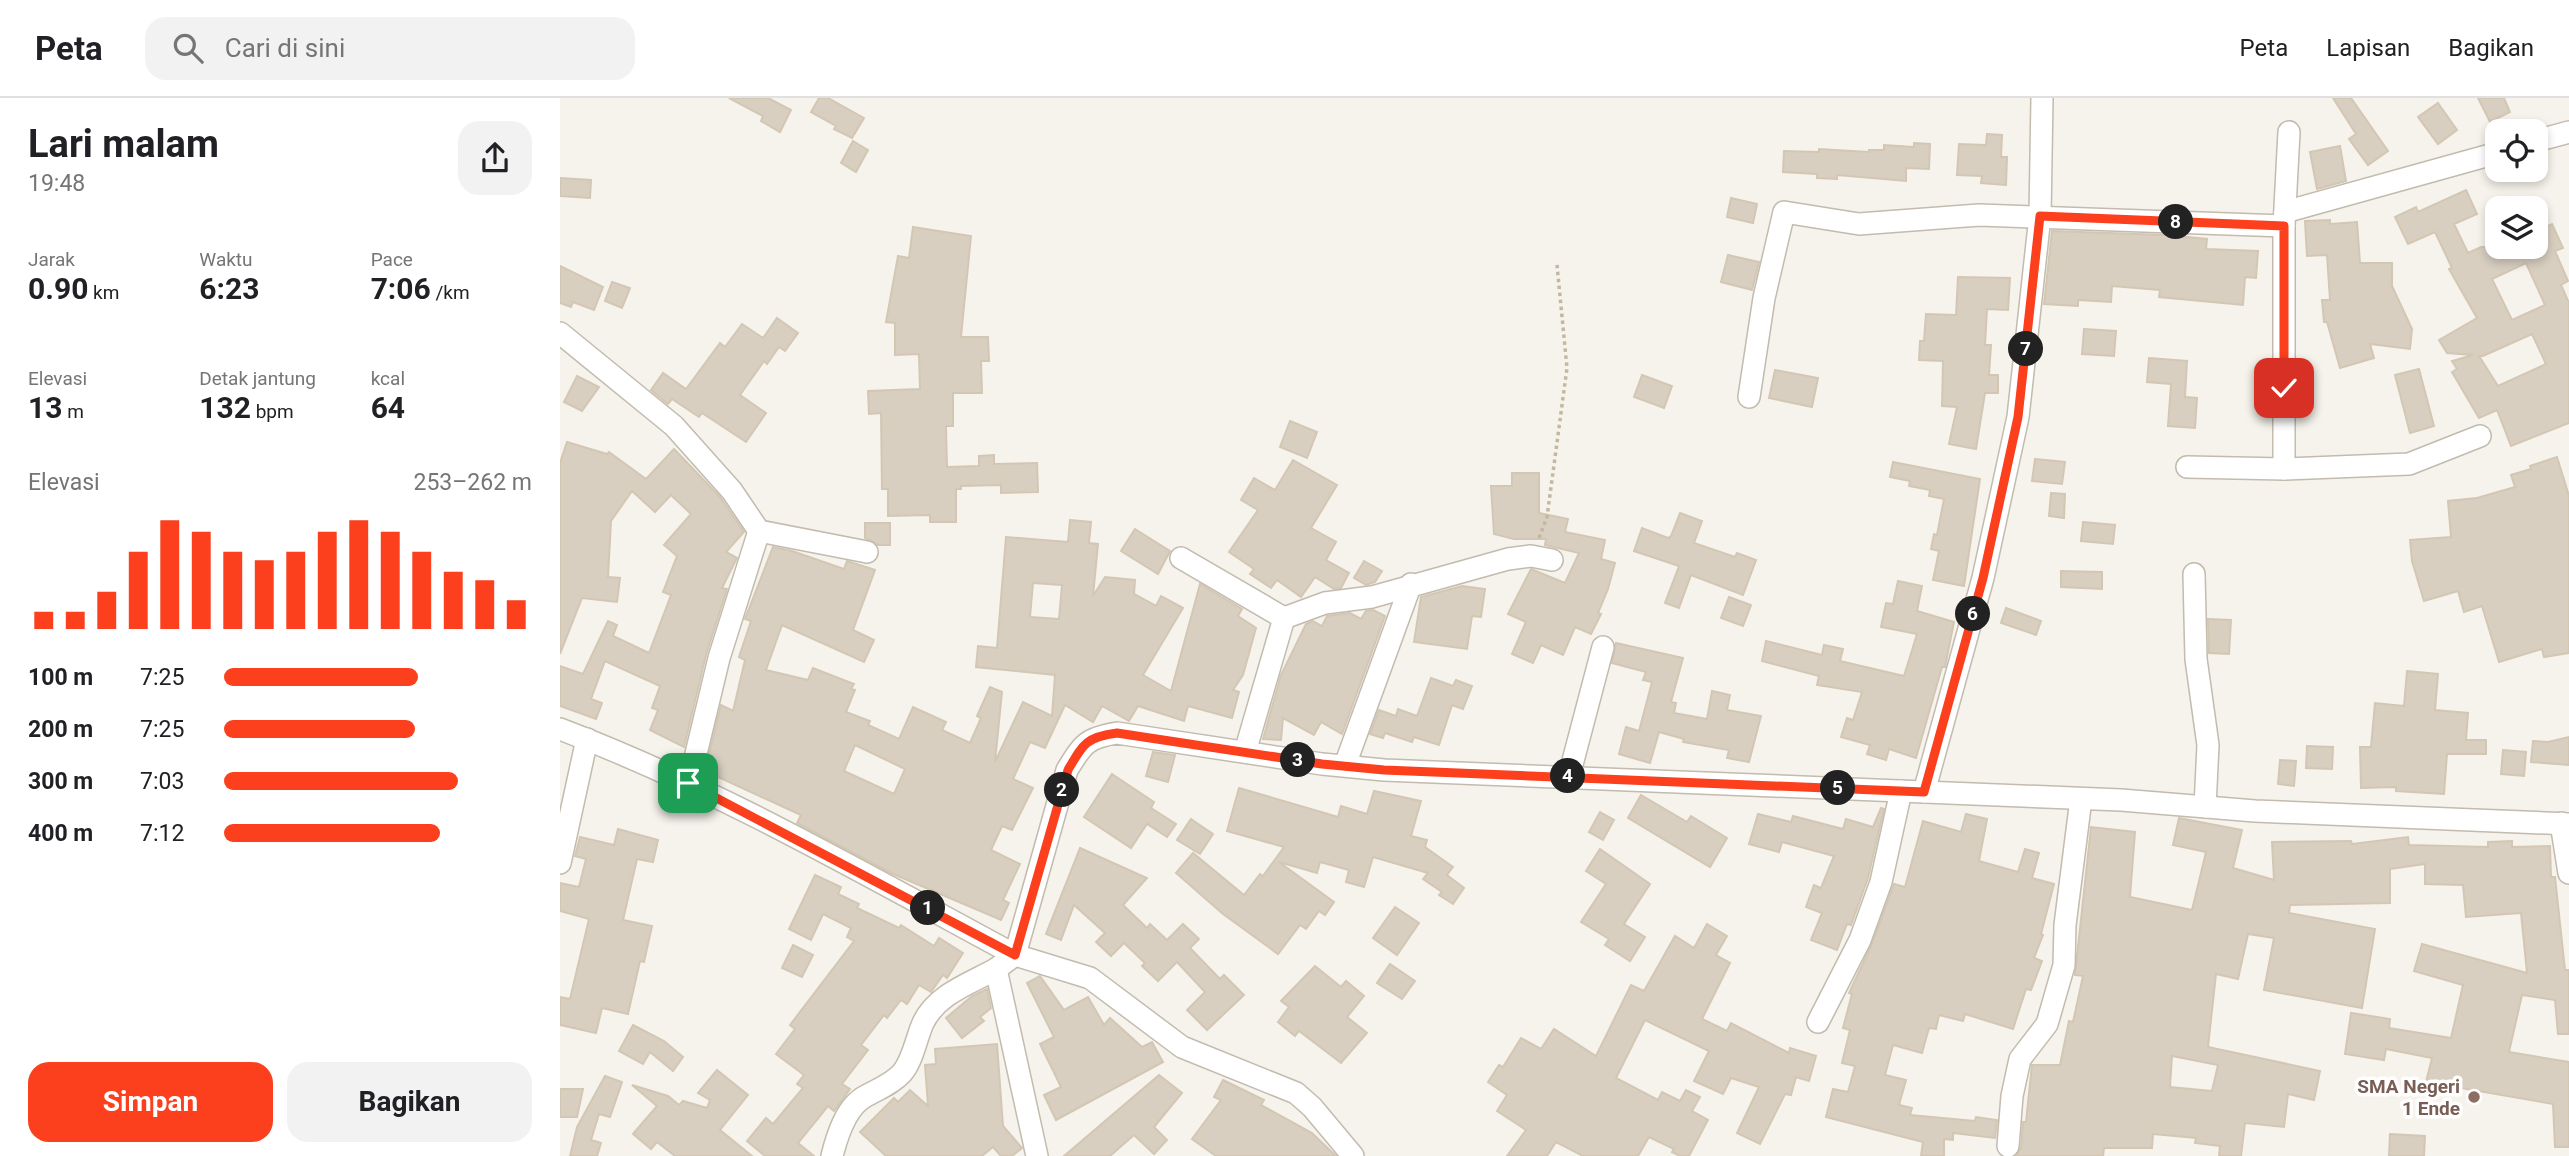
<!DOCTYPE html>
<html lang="id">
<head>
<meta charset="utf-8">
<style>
	body { margin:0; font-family:Roboto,sans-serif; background:#f2f2f2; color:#202124; height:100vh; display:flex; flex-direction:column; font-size:26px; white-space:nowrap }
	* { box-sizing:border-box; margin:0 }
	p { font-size:23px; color:#757577 }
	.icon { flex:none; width:38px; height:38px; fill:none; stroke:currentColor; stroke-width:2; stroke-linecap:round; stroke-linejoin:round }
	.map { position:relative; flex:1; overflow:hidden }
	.sheet { display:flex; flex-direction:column; background:#fff; width:560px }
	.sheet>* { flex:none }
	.fabs { position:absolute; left:1925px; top:21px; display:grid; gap:14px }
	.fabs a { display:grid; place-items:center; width:63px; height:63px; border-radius:14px; background:#fff; box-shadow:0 4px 10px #0003; font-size:35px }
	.pin { position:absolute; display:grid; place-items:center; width:60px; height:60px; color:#fff; margin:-30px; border-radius:14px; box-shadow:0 4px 10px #0006 }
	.km { position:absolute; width:35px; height:35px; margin:-18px; border-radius:50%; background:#222; color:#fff; font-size:19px; line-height:35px; text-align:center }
	.round { display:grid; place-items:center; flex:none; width:74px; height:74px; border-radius:21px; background:#f2f2f2 }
	.summary { display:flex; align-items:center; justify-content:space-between; height:119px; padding:0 28px }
	h1 { font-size:38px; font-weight:700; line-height:52px }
	.metrics { display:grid; grid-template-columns:repeat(3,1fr); gap:10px; height:119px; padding:7px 28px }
	.metrics div { display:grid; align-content:center }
	.metrics b { font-size:30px; font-weight:700 }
	.metrics small { font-size:19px; font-weight:400 }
	.metrics p { font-size:19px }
	.chart { height:196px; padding:14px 28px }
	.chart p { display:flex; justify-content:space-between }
	.chart svg { width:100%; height:126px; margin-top:7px; stroke:#fc3f1d; stroke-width:6 }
	.action { display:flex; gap:14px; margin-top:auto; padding:14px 28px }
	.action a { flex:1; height:80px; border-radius:21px; background:#fc3f1d; color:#fff; font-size:28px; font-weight:700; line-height:80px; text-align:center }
	.action a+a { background:#f2f2f2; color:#202124 }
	ul { padding:0 28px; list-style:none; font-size:23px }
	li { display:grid; grid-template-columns:112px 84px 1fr; align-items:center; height:52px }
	li i { height:18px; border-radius:9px; background:#fc3f1d }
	header { display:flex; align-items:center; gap:42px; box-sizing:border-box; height:98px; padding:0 35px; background:#fff; border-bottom:2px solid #e0e0e0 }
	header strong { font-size:33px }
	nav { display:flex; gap:38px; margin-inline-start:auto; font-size:24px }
	.search { width:490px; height:63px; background:#f2f2f2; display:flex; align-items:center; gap:18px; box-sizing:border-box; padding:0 24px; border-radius:21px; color:#757577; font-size:26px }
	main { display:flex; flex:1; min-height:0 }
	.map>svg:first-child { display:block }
	.building { fill:#d8cfc1; stroke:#d3c7b4; stroke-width:2; fill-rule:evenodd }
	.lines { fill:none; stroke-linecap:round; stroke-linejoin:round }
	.minor-casing { stroke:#c2bbae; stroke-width:24 }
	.path { stroke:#c4b79f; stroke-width:3.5; stroke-dasharray:3.5 3.5; stroke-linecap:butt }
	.minor { stroke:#fff; stroke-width:21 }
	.route-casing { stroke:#fff; stroke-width:14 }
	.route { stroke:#fc3f1d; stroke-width:9 }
	.education-dot { fill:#8d6e63; stroke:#fff; stroke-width:2.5 }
	.labels { text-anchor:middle; stroke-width:7; stroke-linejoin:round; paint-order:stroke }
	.education-label { font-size:19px; font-weight:bold; fill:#785e54; stroke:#fff; text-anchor:end }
</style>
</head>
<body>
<header>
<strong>Peta</strong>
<div class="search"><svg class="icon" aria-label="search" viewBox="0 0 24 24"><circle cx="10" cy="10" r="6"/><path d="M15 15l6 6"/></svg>Cari di sini</div>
<nav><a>Peta</a><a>Lapisan</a><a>Bagikan</a></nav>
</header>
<main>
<section class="sheet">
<div class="summary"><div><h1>Lari malam</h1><p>19:48</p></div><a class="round"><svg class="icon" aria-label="share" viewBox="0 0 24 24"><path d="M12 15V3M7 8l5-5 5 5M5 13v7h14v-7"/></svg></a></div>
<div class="metrics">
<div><p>Jarak</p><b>0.90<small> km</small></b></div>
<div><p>Waktu</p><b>6:23</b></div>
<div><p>Pace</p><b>7:06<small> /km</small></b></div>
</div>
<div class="metrics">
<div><p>Elevasi</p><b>13<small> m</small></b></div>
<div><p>Detak jantung</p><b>132<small> bpm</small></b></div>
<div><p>kcal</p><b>64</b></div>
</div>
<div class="chart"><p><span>Elevasi</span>253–262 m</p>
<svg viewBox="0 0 160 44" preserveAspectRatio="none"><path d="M5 44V38M15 44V38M25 44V31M35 44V17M45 44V6M55 44V10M65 44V17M75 44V20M85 44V17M95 44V10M105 44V6M115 44V10M125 44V17M135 44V24M145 44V27M155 44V34"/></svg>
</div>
<ul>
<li><b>100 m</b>7:25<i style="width:63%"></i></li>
<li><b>200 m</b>7:25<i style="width:62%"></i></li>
<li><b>300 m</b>7:03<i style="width:76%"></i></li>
<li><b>400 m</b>7:12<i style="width:70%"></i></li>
</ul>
<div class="action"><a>Simpan</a><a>Bagikan</a></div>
</section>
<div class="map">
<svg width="2009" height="1058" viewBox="0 0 2009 1058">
	<rect width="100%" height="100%" fill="#f6f3ec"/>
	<!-- building -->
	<g class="building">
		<polygon points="169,0 208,0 231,12 220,34 201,23 203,18"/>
		<polygon points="259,0 268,0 304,20 292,40 274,31 276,28 251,14"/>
		<polygon points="1773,0 1791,0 1828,53 1808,67 1789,41 1796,36"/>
		<polygon points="1918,0 1944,0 1950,14 1930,24"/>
		<polygon points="1878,5 1897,32 1878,46 1858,19"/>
		<polygon points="1427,36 1442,37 1441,59 1447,59 1446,87 1421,85 1422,78 1397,77 1399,46 1426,47"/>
		<polygon points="293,43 308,52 296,74 281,65"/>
		<polygon points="1354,45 1370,46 1369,71 1346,70 1346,83 1277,77 1277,81 1257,80 1257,76 1223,74 1224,53 1259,54 1259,51 1309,54 1309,52 1324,52 1324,47 1354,49"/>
		<polygon points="1780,48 1786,83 1757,91 1750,54"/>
		<polygon points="0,80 31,82 30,100 0,98"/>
		<path d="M1906,92L1917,116L1894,126L1908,155L1921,149H1976V133L1992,126L2003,150L1995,153L2008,183L2001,187L2009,205V325L1951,348L1937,312L1919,320L1892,274L1897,271L1892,263L1913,257L1887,255L1879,242L1917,220L1889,171L1892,170L1875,134L1848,146L1835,119L1856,109L1858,114ZM1966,165L1985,207L1952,222L1932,181ZM1972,236L1986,266L1938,288L1919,258H1923Z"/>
		<polygon points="1171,100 1197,106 1193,125 1167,119"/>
		<polygon points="1770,122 1770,126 1797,124 1800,165 1832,165 1832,188 1852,231 1850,251 1810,246 1814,260 1780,270 1767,224 1764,224 1762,202 1770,202 1767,157 1747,158 1745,123"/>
		<polygon points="353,129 411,138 401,239 428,239 429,263 421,263 422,295 393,295 393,328 386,328 387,369 419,368 419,358 434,357 434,366 477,365 478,394 441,395 441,387 401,388 401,391 396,391 396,424 370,424 370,417 328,418 328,391 322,391 321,315 309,316 308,293 360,291 359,256 335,257 335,225 326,224 338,158 349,160"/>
		<polygon points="1492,133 1606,137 1647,141 1646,151 1698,153 1696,180 1685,179 1683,207 1599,199 1600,192 1552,188 1551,204 1518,202 1518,208 1484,206"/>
		<polygon points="1168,157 1199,164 1192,192 1161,184"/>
		<polygon points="0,168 43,189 34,212 13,204 11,209 0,205"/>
		<polygon points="1398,179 1450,180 1448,212 1427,211 1425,247 1431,247 1429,277 1438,277 1438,295 1425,295 1416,351 1389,346 1397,309 1382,308 1383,263 1359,262 1360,243 1364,243 1366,216 1396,217"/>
		<polygon points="52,184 70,190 62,210 45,203"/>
		<polygon points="217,220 238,235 225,253 219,249 207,266 204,263 180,297 206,315 186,344 142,315 139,319 112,301 108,306 91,292 103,275 126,291 160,245 165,249 182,226 203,240"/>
		<polygon points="1524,231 1556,233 1554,258 1522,256"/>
		<polygon points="1589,260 1627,263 1625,299 1637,300 1635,330 1608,328 1611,286 1587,284"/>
		<polygon points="1859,271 1874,328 1850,335 1835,277"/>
		<polygon points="1215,272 1258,280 1252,309 1209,300"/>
		<polygon points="1082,277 1112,288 1104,310 1074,299"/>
		<polygon points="17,278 39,289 22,313 4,304"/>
		<polygon points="730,323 757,334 747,360 720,349"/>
		<polygon points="7,344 47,356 49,354 86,381 114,351 160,399 184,434 166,454 177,460 162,490 167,491 146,557 124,649 90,632 98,612 92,610 100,588 45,563 31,601 42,605 36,621 0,608 0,568 23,576 48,523 57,527 53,538 89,555 111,497 103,494 117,458 104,447 131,416 111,397 95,414 72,393 51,423 48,479 60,480 57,504 22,500 0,556 0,365"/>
		<polygon points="1997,359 2009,398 2009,555 1984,559 1982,551 1939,564 1922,508 1904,514 1898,493 1864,503 1852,463 1850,442 1891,439 1888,403 1917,400 1955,389 1951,377 1971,371 1970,368"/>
		<polygon points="1475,361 1505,364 1502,386 1472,383"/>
		<polygon points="733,362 777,387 751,430 776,444 766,462 789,475 781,490 774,491 755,479 741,499 717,482 711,490 690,476 694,471 669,454 698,412 681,402 694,380 715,392"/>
		<polygon points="1333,364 1420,381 1404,488 1373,482 1379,453 1371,451 1374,436 1377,437 1384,401 1369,398 1370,392 1349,388 1350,383 1330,379"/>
		<polygon points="952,375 979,375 979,415 1008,421 1005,434 1045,442 1041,461 1055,465 1048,491 1038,515 1041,516 1031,536 1015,529 1003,557 981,547 973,565 952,556 966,524 948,516 971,471 1005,485 1019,455 985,447 986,441 954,441 934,436 931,388 952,388"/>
		<polygon points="1491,395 1505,396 1504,420 1489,418"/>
		<polygon points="1120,415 1142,423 1134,445 1175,459 1177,455 1196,462 1183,497 1131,477 1119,510 1105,505 1119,468 1074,453 1082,430 1108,440 1111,438"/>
		<path d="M510,422L531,424L529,445L538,446L533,498L545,479L575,482L574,496L596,508L601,498L623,510L583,577L611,593L640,486L682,511L678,518L696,530L683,577L673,592L679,594L672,620L628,608L624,623L578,608L569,623L542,608L533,624L505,607L485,650L470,644L453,681L473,690L452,732L442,728L431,752L460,766L443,802L449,805L441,822L331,775L237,725L241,717L145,673L161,607L173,613L185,562L179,559L191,523L185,521L213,449L232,453L284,471L287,463L315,472L293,532L314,542L304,564L222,527L206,572L248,582L253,570L294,586L291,591L295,592L286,614L310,623L308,627L339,641L353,609L386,624L382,632L410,645L421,620L417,618L430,589L442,594L435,664L463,604L492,618L495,577L416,569L418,548L437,550L446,439L508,444ZM473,485L502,487L499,521L470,519ZM295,647L345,671L334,696L284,673Z"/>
		<polygon points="1523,424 1555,427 1553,446 1521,443"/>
		<polygon points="305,425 330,425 330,447 318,447 305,440"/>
		<polygon points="575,431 610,453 598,476 561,453"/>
		<polygon points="804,463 822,473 815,484 806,487 794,480"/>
		<polygon points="1501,473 1542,474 1542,491 1501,489"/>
		<polygon points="1338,483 1362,488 1357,513 1394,524 1385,569 1382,569 1356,660 1329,651 1326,662 1307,656 1310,647 1281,639 1287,620 1293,622 1302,594 1257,587 1259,578 1202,563 1206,543 1262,557 1264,547 1283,551 1280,563 1344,578 1357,536 1321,529 1326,505 1333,506"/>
		<polygon points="902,488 925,491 921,519 912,518 907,551 854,544 861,499"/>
		<polygon points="1169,499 1191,507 1183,528 1161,520"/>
		<polygon points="1446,510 1481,523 1476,537 1441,525"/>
		<polygon points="813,512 825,518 782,636 761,624 754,637 723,620 721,642 703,641 721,577 746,526 753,523 762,528 767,518 790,515 801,521 806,513"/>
		<polygon points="1648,521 1671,522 1669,556 1649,555"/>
		<polygon points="1056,545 1123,560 1111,604 1116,605 1114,615 1147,621 1152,593 1170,597 1167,612 1201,618 1189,664 1167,660 1169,652 1123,644 1124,641 1099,634 1090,665 1059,656 1066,629 1079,633 1092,584 1083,582 1086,574 1052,565"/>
		<polygon points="1847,573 1878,576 1875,612 1908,615 1906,642 1926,642 1926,656 1887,656 1884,696 1836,693 1836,689 1801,690 1800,649 1811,649 1815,605 1844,608"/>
		<polygon points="871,580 893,588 896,582 912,588 903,611 892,607 879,647 854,639 852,644 825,635 823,640 810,636 819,612 836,618 838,611 857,618"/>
		<polygon points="2009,639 2009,667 1971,664 1973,643 1988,644"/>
		<polygon points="1747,648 1773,649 1772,671 1746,670"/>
		<polygon points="1943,652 1966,654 1964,678 1941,676"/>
		<polygon points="593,654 615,657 608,684 586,678"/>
		<polygon points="1720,662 1736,663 1734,688 1718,686"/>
		<polygon points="552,676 594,704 591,710 616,726 607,739 587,726 571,750 524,719"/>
		<polygon points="679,690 778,719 781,708 807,716 814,693 861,703 851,738 867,742 865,749 893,769 887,777 904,790 893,806 879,797 882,794 863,781 868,775 813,759 804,789 786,784 789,772 760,764 757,775 719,764 774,804 765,817 759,813 746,831 740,827 718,856 663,816 616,775 633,755 684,797 700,776 703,778 724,749 667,733"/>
		<polygon points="1081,697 1127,724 1131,718 1167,740 1150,769 1068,720"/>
		<polygon points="1321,710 1324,711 1308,780 1291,827 1287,826 1277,852 1251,842 1262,815 1246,809 1254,787 1261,790 1274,758 1222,744 1219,754 1189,746 1198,716 1231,724 1233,718 1283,731 1286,721 1313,729"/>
		<polygon points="1040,714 1054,722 1043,742 1029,734"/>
		<polygon points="1406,716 1427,721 1419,763 1458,774 1465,751 1479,755 1472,780 1494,786 1481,836 1483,837 1474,860 1482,863 1471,892 1466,891 1453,931 1405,916 1403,923 1379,917 1376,931 1369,930 1362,955 1333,947 1325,977 1346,982 1339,1007 1352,1010 1350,1017 1415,1023 1416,1019 1437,1022 1435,1040 1393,1035 1393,1042 1384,1041 1384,1058 1361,1058 1363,1044 1266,1019 1273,991 1288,994 1295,968 1282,965 1290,932 1283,930 1292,896 1289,895 1312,846 1334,786 1345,789 1363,723 1401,734"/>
		<path d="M1619,720L1682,732L1673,770L1714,782L1712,744L1791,743L1792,746L1848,739L1849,747L1928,749V744L1952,743V749L1990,748L1991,779H1995L2005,872H2009V936H1998L1995,902L1962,897L1949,954L2009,964V1049H1995L1993,1006L1866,984L1872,960L1826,951L1824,962L1785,956L1791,915L1830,921L1829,930L1891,940L1903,887L1854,873L1862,846L1967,875L1961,815L1906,819L1903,787L1865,786V766L1830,771V805L1730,807L1729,815L1815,831L1802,910L1704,892L1714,840L1688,836L1678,881L1656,876L1648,949L1760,973L1754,1002L1728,996L1724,1029L1685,1025L1681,1058H1659L1660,1048L1635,1045L1636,1040L1593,1036L1592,1050H1544L1543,1058H1456L1461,1050L1463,1024H1466L1472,967H1500L1509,923L1513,924L1523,878L1515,877L1531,729L1575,734L1570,799L1632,812L1646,754L1613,747ZM1612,958L1658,967L1652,993L1610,989Z"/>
		<polygon points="631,721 653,736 640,756 617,742"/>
		<polygon points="58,731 98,742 93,764 77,761 63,822 92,828 84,864 80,863 68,916 42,910 36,935 0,927 0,899 10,901 29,821 0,813 0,785 19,789 26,761 15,758 20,739 54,747"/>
		<polygon points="520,750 587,780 563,807 587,830 590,826 607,842 623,826 639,841 630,850 660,881 664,877 684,897 647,932 627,912 645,894 617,864 598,883 582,868 585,865 564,845 551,858 536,844 545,835 514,807 501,842 486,836"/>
		<polygon points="1040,751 1090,786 1064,826 1085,839 1070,863 1045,847 1049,841 1021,824 1046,786 1026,773"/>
		<polygon points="255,777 281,789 278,796 299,806 297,810 339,830 341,827 374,848 379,840 403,855 387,880 383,877 371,894 359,887 347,906 341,902 327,920 324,917 301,947 308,952 282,986 290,991 274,1013 268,1008 238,1045 254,1058 205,1058 187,1043 206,1020 213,1026 243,990 237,986 244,977 216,956 235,931 230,927 294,843 287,839 291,830 263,816 251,842 229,831"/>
		<polygon points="835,809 859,825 837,857 813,840"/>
		<polygon points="1147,826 1167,838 1156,857 1170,865 1142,921 1167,933 1171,925 1229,955 1230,950 1256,958 1249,983 1236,979 1231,997 1225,996 1200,1046 1177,1035 1199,989 1171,980 1163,996 1134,983 1149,953 1085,922 1056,980 1098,1002 1102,994 1120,1003 1126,992 1140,999 1132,1013 1148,1022 1129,1058 1120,1058 1112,1054 1114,1051 1089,1039 1078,1058 1023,1058 996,1044 987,1058 947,1058 966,1032 937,1013 947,997 928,984 939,967 943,969 961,940 981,951 994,931 1036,958 1071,887 1084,893 1115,838 1134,850"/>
		<polygon points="233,847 253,857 242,879 222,870"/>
		<polygon points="830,866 855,883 842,901 817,885"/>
		<polygon points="755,868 781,889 786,883 804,898 787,919 807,935 781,965 739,933 735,938 718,924 729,909 721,903"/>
		<polygon points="480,878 504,912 528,899 544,927 550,920 582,949 592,944 603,964 496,1022 484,997 501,989 480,946 494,939 467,885"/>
		<polygon points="427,891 431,910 420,919 424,923 402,940 386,920 412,898"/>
		<polygon points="73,927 104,943 123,959 113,973 90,954 83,966 59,953"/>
		<polygon points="437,946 443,1028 462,1050 452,1058 441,1058 433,1049 422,1058 326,1058 300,1034 334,1000 338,1004 350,992 368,1008 365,967 376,966 375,951"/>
		<polygon points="157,972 188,997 160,1032 192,1058 115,1058 97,1044 91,1051 73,1036 97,1008 72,987 108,998 119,1007 123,1003 147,1010 150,1002 138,995"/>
		<polygon points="599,977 622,995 594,1029 607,1042 594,1056 574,1037 550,1058 504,1058"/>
		<polygon points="45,978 62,984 50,1019 39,1016 31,1042 41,1045 37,1058 10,1058 17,1029"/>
		<polygon points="663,982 704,1002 701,1007 752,1035 776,1058 656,1058 632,1041 661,1002 654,999"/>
		<polygon points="0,991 23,991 17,1019 0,1019"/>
		<polygon points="1830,1036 1865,1038 1864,1058 1829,1058"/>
	</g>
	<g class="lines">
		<!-- minor casing -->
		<g class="minor-casing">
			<g id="minor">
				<polyline points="1976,43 2009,34"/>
				<polyline points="1725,114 1937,55"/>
				<polyline points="0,235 114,328 172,393 199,433 307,454"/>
				<polyline points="1189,299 1204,200 1224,114 1299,126 1419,117 1724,128"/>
				<polyline points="1627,369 1724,371 1849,366 1920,338"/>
				<polyline points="1724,371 1724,128 1729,34"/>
				<polyline points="621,460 724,520"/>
				<polyline points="1634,476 1636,561 1648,647 1645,709"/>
				<polyline points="724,520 765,505 812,499 948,461 971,458 992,462"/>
				<path d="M0,631C158,691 306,777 455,857L436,871L477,1058"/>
				<polyline points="685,654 724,520"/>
				<polyline points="785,667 851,486"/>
				<polyline points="1009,678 1043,549"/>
				<polyline points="129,685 159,560 199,433"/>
				<polyline points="1364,694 1423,480 1458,319 1480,118 1482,0"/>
				<polyline points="2001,725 2009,775"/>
				<polyline points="0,765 27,641"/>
				<polyline points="1258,924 1300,842 1321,784 1341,693"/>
				<polyline points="1448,1048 1452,998 1460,961 1487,926 1504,867 1505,827 1521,701"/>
				<path d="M272,1058C277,1038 286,1008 306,998C318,991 332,986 342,975C353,962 356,941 363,925C377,896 409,886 436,871"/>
				<path d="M793,1058L752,1009L736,995L622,949L530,880L455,857L507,672C523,646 526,640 557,635L762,666L824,672L1561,702L1695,713L2009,726"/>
			</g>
		</g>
		<!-- path -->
		<polyline class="path" points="979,440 987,419 1007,270 997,167"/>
		<!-- minor -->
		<use href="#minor" class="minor"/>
	</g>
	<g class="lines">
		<!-- route casing -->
		<g class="route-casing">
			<path id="route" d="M128,685L455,857L508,672C523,646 526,639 557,635L762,666L824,672L1364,694L1423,480L1458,319L1480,118L1724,128V290"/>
		</g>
		<!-- route -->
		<use href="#route" class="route"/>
	</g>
	<!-- markers -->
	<circle class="education-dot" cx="1914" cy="999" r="7"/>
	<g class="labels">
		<!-- education labels -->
		<g class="education-label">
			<text x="1900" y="995">SMA Negeri<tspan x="1900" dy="22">1 Ende</tspan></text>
		</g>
	</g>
</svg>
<div class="fabs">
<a><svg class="icon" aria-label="locate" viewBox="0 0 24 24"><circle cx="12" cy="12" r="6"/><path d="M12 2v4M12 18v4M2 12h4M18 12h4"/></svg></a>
<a><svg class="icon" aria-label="layers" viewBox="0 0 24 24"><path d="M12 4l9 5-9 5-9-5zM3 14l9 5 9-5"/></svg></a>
</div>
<div class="pin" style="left:128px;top:685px;background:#1e9e55"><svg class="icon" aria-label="arrive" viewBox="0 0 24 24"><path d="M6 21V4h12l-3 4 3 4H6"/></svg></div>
<div class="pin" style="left:1724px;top:290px;background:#d93025"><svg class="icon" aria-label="check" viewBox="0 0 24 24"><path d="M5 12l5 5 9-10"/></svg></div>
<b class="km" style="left:368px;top:810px">1</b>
<b class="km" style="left:502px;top:692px">2</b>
<b class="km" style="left:738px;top:662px">3</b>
<b class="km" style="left:1008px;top:678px">4</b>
<b class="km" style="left:1278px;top:690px">5</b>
<b class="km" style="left:1413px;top:516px">6</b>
<b class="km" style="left:1466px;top:251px">7</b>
<b class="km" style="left:1616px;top:124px">8</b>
</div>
</main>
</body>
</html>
